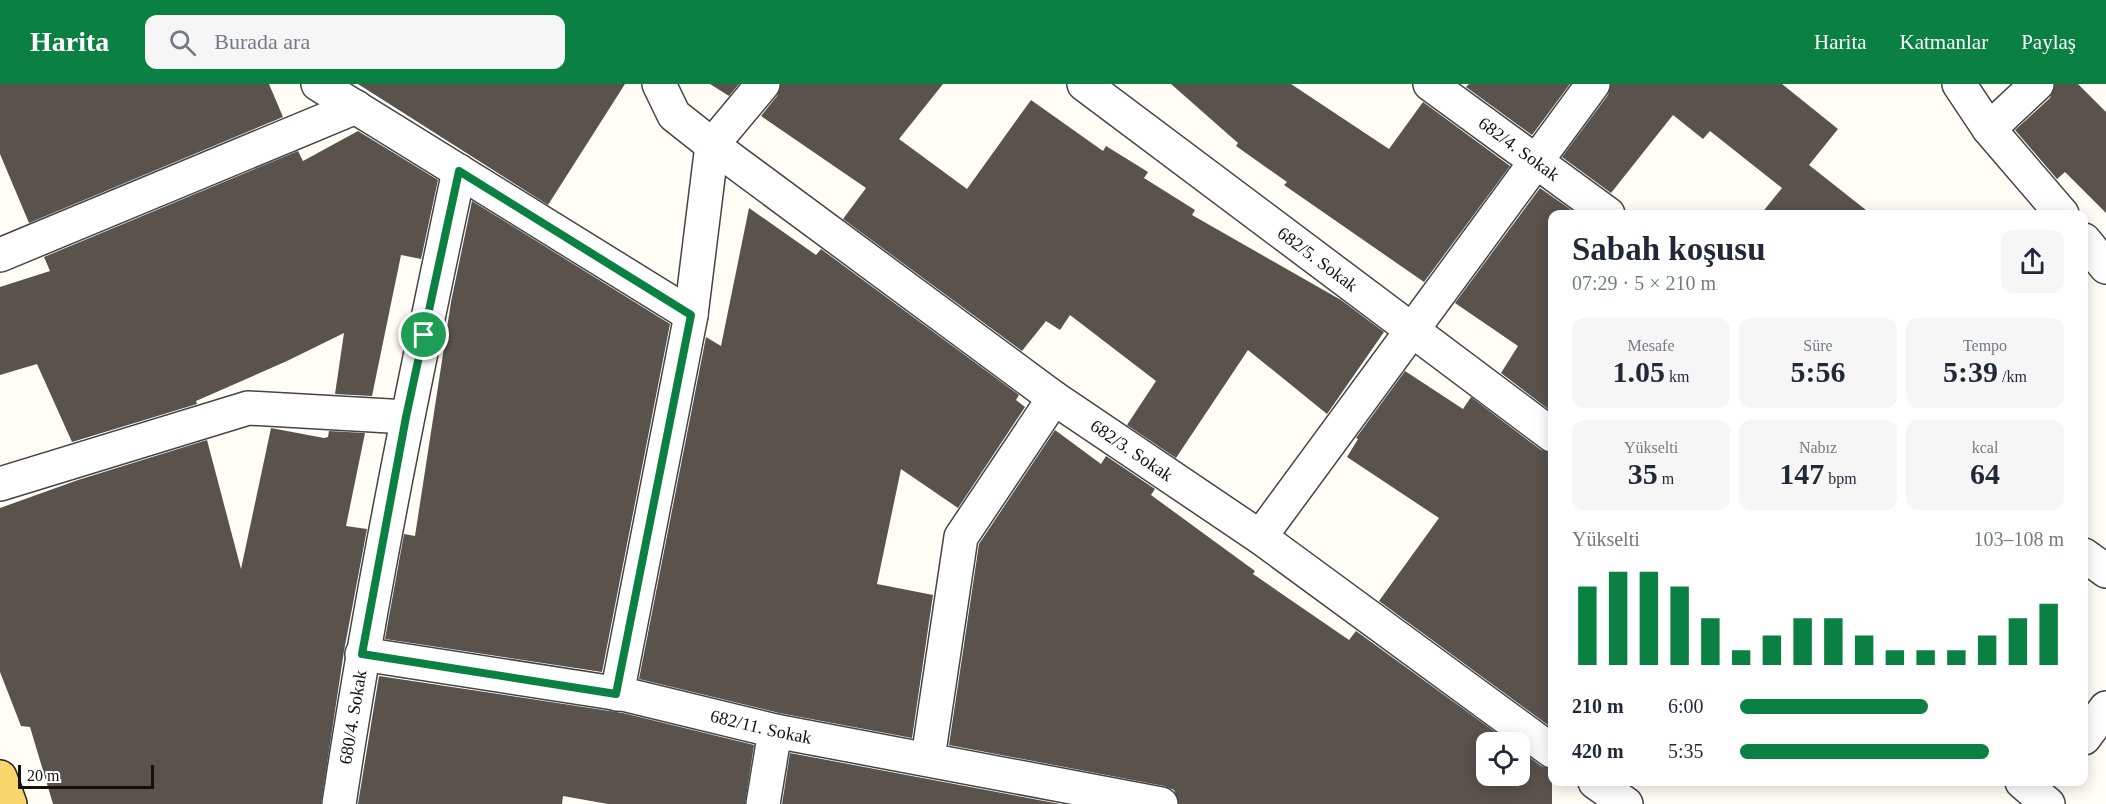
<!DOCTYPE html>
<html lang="tr">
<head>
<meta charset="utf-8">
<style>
	body { margin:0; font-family:Georgia,serif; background:#f6f6f7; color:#1f2937; height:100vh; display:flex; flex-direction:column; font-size:22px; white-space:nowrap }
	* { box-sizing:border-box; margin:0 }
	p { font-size:20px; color:#747a83 }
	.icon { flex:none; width:33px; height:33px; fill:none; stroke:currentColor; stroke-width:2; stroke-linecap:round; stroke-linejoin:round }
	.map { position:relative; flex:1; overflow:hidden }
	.panel { position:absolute; left:1548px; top:126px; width:540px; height:576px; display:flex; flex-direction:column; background:#fff; border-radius:12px; box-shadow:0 3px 15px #0003 }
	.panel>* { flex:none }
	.tools { position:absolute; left:1476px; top:648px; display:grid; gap:12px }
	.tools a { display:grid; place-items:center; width:54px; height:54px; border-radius:12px; background:#fff; box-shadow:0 3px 15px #0003; font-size:30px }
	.scale { position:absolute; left:18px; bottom:15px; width:136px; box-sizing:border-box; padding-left:6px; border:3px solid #111; border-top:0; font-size:16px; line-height:21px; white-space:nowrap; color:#111; -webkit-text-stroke:4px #fff; paint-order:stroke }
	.pin { position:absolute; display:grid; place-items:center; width:51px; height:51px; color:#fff; margin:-26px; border:3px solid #fff; border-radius:50%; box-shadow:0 2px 6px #0007 }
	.round { display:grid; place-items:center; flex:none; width:63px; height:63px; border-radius:12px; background:#f6f6f7 }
	.overview { display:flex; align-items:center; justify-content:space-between; height:102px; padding:0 24px }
	h1 { font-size:33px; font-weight:600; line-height:45px }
	.stats { display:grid; grid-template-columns:repeat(3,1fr); gap:9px; height:102px; padding:6px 24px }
	.stats div { display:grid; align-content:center; border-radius:12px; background:#f6f6f7; text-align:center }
	.stats b { font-size:30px; font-weight:600 }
	.stats small { font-size:16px; font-weight:400 }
	.stats p { font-size:16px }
	.chart { height:168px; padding:12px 24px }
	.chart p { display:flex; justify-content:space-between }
	.chart svg { width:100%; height:108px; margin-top:6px; stroke:#0b8043; stroke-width:6 }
	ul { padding:0 24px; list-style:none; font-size:20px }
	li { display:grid; grid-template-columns:96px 72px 1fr; align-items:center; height:45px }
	li i { height:15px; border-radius:8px; background:#0b8043 }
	header { display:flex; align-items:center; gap:36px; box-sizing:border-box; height:84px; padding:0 30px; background:#0b8043; color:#fff }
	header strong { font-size:28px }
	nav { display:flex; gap:33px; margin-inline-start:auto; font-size:21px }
	.search { width:420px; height:54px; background:#f6f6f7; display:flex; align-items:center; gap:15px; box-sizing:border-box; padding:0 21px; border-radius:12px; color:#747a83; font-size:22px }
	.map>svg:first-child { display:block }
	.building { fill:#5a524d }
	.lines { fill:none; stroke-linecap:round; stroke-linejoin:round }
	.minor-casing { stroke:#444; stroke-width:36 }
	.major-casing { stroke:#222; stroke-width:36 }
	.minor { stroke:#fff; stroke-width:33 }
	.major { stroke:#f9d66b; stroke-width:33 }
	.route-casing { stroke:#fff; stroke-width:12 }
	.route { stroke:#0b8043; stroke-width:8 }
	.labels { text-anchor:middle; stroke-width:6; stroke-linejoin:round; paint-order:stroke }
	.street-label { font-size:18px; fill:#111; stroke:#fff }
</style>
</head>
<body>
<header>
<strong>Harita</strong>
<div class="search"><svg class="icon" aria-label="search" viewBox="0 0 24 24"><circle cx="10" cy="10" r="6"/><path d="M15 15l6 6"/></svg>Burada ara</div>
<nav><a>Harita</a><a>Katmanlar</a><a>Paylaş</a></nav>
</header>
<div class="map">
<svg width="2106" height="720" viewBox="0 0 2106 720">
	<rect width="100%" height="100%" fill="#fffdf5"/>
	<!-- building -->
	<g class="building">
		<polygon points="0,0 269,0 283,33 29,139 0,70"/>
		<polygon points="358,0 625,0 548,121"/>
		<polygon points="710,0 739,0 729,12"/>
		<polygon points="781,0 943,0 899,55 967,105 1031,16 1103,67 1106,62 1148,88 1144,94 1195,126 1192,131 1341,216 1384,248 1327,330 1248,266 1176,374 1127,341 1156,297 1070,231 1060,246 1046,237 1022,267 843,135 866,104 761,32 777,12"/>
		<polygon points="1171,0 1291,0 1389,65 1423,18 1510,82 1424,198 1284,101 1287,98 1236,62 1238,59"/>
		<polygon points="1469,0 1570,0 1532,51 1466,3"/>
		<polygon points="1611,0 1782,0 1838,45 1809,81 1871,130 1761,130 1782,104 1710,47 1703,55 1673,31 1611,109 1562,73 1608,11"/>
		<polygon points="2055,0 2078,0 2106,28 2106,129 2065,88 2057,95 2015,46 2050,14"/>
		<polygon points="358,47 438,96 421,175 401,171 372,312 335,310 344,249 287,277 196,317 197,320 72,358 37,280 0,291 0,203 50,187 44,173 298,67 303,77"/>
		<polygon points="1540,104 1577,130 1552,130 1552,328 1501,289 1518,262 1455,219"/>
		<polygon points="472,117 670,240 602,588 385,555 404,450 415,452 451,218"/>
		<polygon points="749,124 816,171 821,165 1019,311 1016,316 1025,323 958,424 901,385 877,500 933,511 912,654 779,629 639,595 706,253 721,262"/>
		<polygon points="1405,287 1463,325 1471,313 1541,366 1552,369 1552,644 1379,517 1439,434 1347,373 1358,355 1356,354"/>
		<polygon points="271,344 324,354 328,353 329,347 365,349 346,442 367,445 344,567 321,720 53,720 30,643 21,642 0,588 0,424 78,396 207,356 241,485"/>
		<polygon points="1055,346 1101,380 1106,372 1155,405 1151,411 1255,487 1253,490 1349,556 1356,547 1509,658 1486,658 1486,692 1520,692 1520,666 1541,682 1552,685 1552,720 1179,720 1174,706 1164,702 949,661 979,460"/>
		<polygon points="379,592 623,629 754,661 745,720 608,720 563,712 562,720 358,720"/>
		<polygon points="790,669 1060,720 782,720"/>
	</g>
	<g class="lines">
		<!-- minor casing -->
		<g class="minor-casing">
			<g id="minor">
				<polyline points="318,0 691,231"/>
				<path id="s1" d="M659,0L674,31L712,61L1054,314L1260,453L1552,667"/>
				<path id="s2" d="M1084,0L1552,351"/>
				<path id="s3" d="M1430,0L1608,130"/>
				<polyline points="1959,0 1989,45 2062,130"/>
				<polyline points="1989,45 2037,0"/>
				<polyline points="2084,156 2106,183"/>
				<polyline points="0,171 356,23"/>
				<polyline points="0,400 248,324 407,333"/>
				<polyline points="1260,453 1593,0"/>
				<polyline points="2084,471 2106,487"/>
				<path id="s4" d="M362,570L627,611L775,647L1161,720"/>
				<polyline points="617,610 691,231 712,61 763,0"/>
				<polyline points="2084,654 2106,624"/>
				<polyline points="928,674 961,453 1054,314"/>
				<polyline points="1595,698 1626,720"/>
				<polyline points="2022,698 2048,720"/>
				<path id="s5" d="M339,720C371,508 414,298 459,87"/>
				<polyline points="763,720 775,647"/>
			</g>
		</g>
		<!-- major casing -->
		<g class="major-casing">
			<polyline id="major" points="0,693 10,720"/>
		</g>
		<!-- minor -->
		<use href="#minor" class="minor"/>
		<!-- major -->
		<use href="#major" class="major"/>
	</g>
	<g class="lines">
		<!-- route casing -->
		<g class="route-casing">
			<polygon id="route" points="459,87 691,231 616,610 362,570 406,333"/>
		</g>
		<!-- route -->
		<use href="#route" class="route"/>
	</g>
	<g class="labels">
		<!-- street labels -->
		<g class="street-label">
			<text dy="6" stroke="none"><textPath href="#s3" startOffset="110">682/4. Sokak</textPath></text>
			<text dy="6" stroke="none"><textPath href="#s2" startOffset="292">682/5. Sokak</textPath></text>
			<text dy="6" stroke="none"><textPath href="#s1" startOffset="602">682/3. Sokak</textPath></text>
			<text dy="6" stroke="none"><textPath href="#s5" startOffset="88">680/4. Sokak</textPath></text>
			<text dy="6" stroke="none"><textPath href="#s4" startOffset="406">682/11. Sokak</textPath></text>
		</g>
	</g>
</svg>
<div class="tools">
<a><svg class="icon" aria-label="locate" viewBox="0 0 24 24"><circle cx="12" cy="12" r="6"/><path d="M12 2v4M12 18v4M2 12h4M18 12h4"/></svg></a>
</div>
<div class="scale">20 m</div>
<div class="pin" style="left:424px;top:251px;background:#1e9e55"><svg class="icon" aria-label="arrive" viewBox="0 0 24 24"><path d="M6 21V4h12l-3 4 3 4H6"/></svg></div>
<section class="panel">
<div class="overview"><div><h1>Sabah koşusu</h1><p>07:29 · 5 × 210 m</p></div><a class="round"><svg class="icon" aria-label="share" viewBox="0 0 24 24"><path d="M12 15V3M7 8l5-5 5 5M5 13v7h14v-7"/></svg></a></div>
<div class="stats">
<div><p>Mesafe</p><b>1.05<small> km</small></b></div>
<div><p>Süre</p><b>5:56</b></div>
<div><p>Tempo</p><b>5:39<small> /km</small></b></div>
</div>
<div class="stats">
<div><p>Yükselti</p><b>35<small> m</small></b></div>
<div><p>Nabız</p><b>147<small> bpm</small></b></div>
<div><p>kcal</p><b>64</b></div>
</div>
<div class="chart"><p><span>Yükselti</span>103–108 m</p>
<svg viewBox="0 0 160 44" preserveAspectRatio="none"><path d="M5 44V12M15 44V6M25 44V6M35 44V12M45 44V25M55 44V38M65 44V32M75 44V25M85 44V25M95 44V32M105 44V38M115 44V38M125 44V38M135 44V32M145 44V25M155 44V19"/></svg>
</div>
<ul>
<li><b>210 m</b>6:00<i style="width:58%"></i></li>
<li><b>420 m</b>5:35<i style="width:77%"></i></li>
</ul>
</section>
</div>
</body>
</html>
